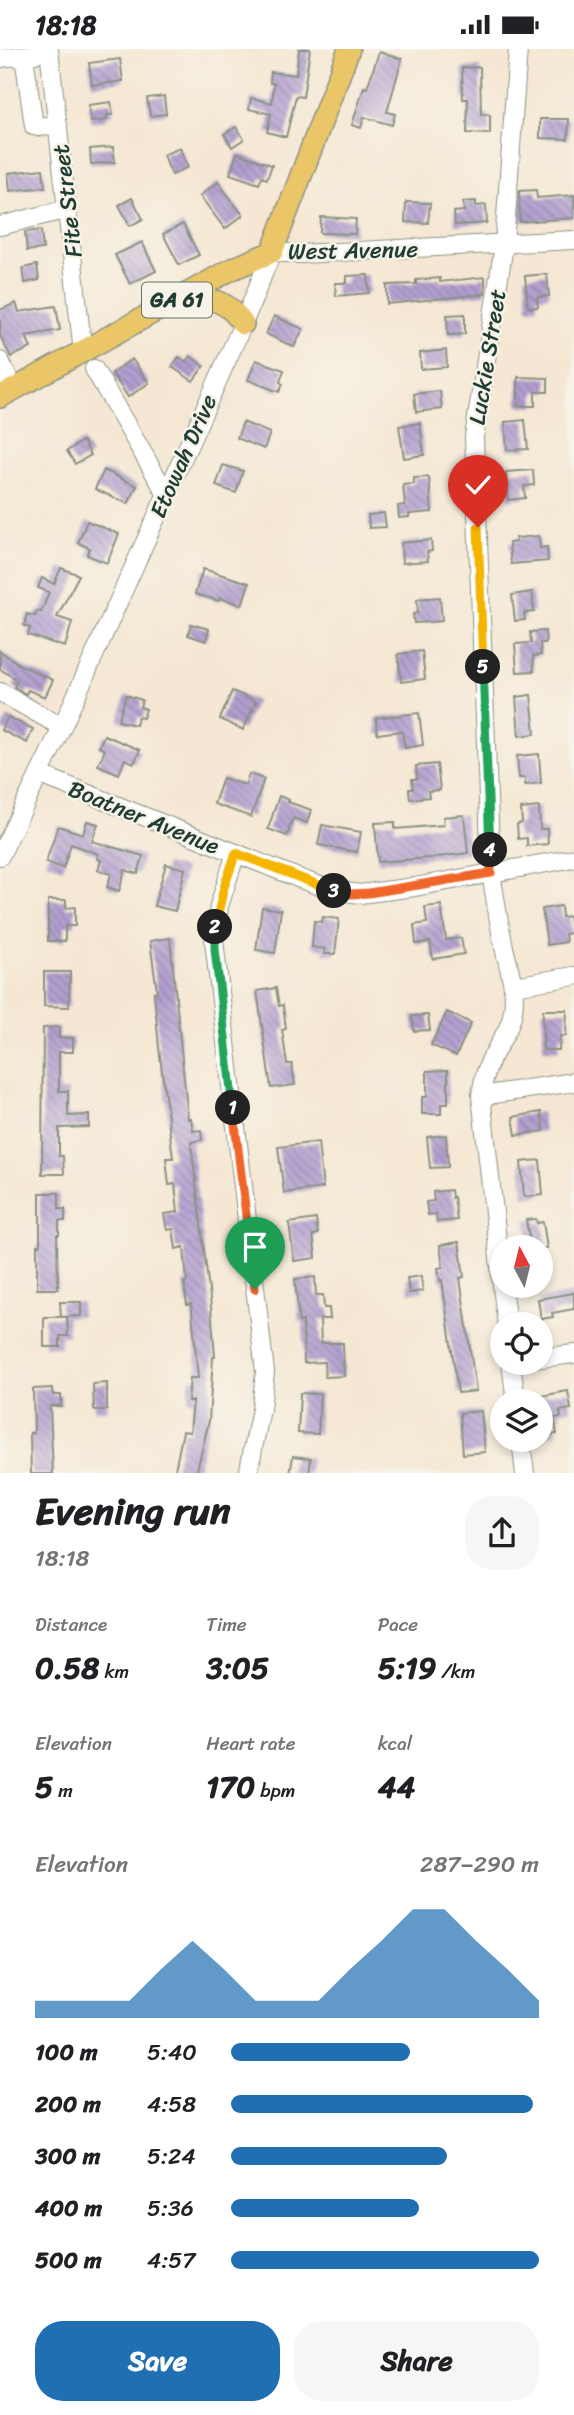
<!DOCTYPE html>
<html lang="en">
<head>
<meta charset="utf-8">
<style>
	body { margin:0; font-family:Sriracha,sans-serif; background:#f6f6f6; color:#202124; height:100vh; display:flex; flex-direction:column; font-size:26px; white-space:nowrap }
	* { box-sizing:border-box; margin:0 }
	p { font-size:23px; color:#757577 }
	.icon { flex:none; width:38px; height:38px; fill:none; stroke:currentColor; stroke-width:2; stroke-linecap:round; stroke-linejoin:round }
	.map { position:relative; height:1424px; overflow:hidden }
	.details { display:flex; flex-direction:column; background:#fff; flex:1 }
	.details>* { flex:none }
	.needle { width:46px; rotate:353deg }
	.tools { position:absolute; left:490px; top:1186px; display:grid; gap:14px }
	.tools a { display:grid; place-items:center; width:63px; height:63px; border-radius:50%; background:#fff; box-shadow:0 4px 10px #0003; font-size:35px }
	.pin { position:absolute; display:grid; place-items:center; width:60px; height:60px; color:#fff; margin:-72px -30px; border-radius:50% 50% 50% 0; rotate:-45deg; box-shadow:0 0 7px #0007 }
	.pin .icon { rotate:45deg }
	.km { position:absolute; width:35px; height:35px; margin:-18px; border-radius:50%; background:#222; color:#fff; font-size:19px; line-height:35px; text-align:center }
	.round { display:grid; place-items:center; flex:none; width:74px; height:74px; border-radius:28px; background:#f6f6f6 }
	.overview { display:flex; align-items:center; justify-content:space-between; height:119px; padding:0 35px }
	h1 { font-size:38px; font-weight:800; line-height:52px }
	.metrics { display:grid; grid-template-columns:repeat(3,1fr); gap:10px; height:119px; padding:7px 35px }
	.metrics div { display:grid; align-content:center }
	.metrics b { font-size:30px; font-weight:800 }
	.metrics small { font-size:19px; font-weight:400 }
	.metrics p { font-size:19px }
	.chart { height:196px; padding:14px 35px }
	.chart p { display:flex; justify-content:space-between }
	.chart svg { width:100%; height:126px; margin-top:7px; fill:#1f6fb2; opacity:.7 }
	.action { display:flex; gap:14px; margin-top:auto; padding:14px 35px }
	.action a { flex:1; height:80px; border-radius:28px; background:#1f6fb2; color:#fff; font-size:28px; font-weight:800; line-height:80px; text-align:center }
	.action a+a { background:#f6f6f6; color:#202124 }
	ul { padding:0 35px; list-style:none; font-size:23px }
	li { display:grid; grid-template-columns:112px 84px 1fr; align-items:center; height:52px }
	li i { height:18px; border-radius:9px; background:#1f6fb2 }
	.status { display:flex; justify-content:space-between; align-items:center; height:49px; padding:0 35px; background:#fff; direction:ltr }
	.status svg { height:19px; fill:currentColor }
	.map>svg:first-child { display:block }
	.building { fill:url(#building-back-hatch) }
	.lines { fill:none; stroke-linecap:round; stroke-linejoin:round }
	.minor-casing { stroke:#8a9284; stroke-width:20 }
	.major-casing { stroke:#8a9284; stroke-width:24 }
	.minor { stroke:#fff; stroke-width:18 }
	.major { stroke:#ebc669; stroke-width:21 }
	.split-1-casing { stroke:#fff; stroke-width:14 }
	.split-2-casing { stroke:#fff; stroke-width:14 }
	.split-3-casing { stroke:#fff; stroke-width:14 }
	.split-4-casing { stroke:#fff; stroke-width:14 }
	.split-5-casing { stroke:#fff; stroke-width:14 }
	.split-6-casing { stroke:#fff; stroke-width:14 }
	.split-1 { stroke:#f0652b; stroke-width:9 }
	.split-2 { stroke:#22a559; stroke-width:9 }
	.split-3 { stroke:#f5b400; stroke-width:9 }
	.split-4 { stroke:#f0652b; stroke-width:9 }
	.split-5 { stroke:#22a559; stroke-width:9 }
	.split-6 { stroke:#f5b400; stroke-width:9 }
	.labels { text-anchor:middle; stroke-width:5; stroke-linejoin:round; paint-order:stroke }
	.shield { fill:#f7f3e8; stroke:#60746a; stroke-width:2 }
	.shield-label { font-size:21px; font-weight:bold; fill:#1f3d34 }
	.street-label { font-size:23px; fill:#1f3d34; stroke:#f7f3e8 }
</style>
</head>
<body>
<div class="status"><b>18:18</b><svg viewBox="0 0 49 12"><path d="M0 12V9h3v3zM5 12V6h3v6zM10 12V3h3v9zM15 12V0h3v12zM26 1h20v11H26zM47 4h2v5h-2z"/></svg></div>
<div class="map">
<svg width="574" height="1425" viewBox="0 0 574 1425">
	<defs>
		<pattern id="building-back-hatch" width="6" height="6" patternUnits="userSpaceOnUse" patternTransform="scale(1.75)"><rect width="6" height="6" fill="#b29fd0"/><path d="M-1 5l2 2M0 0l6 6M5-1l2 2" fill="none" stroke="#9083aa"/></pattern>
	</defs>
	<rect width="100%" height="100%" fill="#f7f3e8"/>
	<filter id="ink" filterUnits="userSpaceOnUse"><feTurbulence type="fractalNoise" baseFrequency=".0143" numOctaves="2"/><feDisplacementMap in="SourceGraphic" scale="14" xChannelSelector="R" yChannelSelector="G"/><feConvolveMatrix kernelMatrix="1 2 1 2 8 2 1 2 1" color-interpolation-filters="sRGB"/></filter>
	<filter id="wash" filterUnits="userSpaceOnUse"><feTurbulence type="fractalNoise" baseFrequency=".00686" numOctaves="4" result="noise"/><feDisplacementMap in="SourceGraphic" scale="28" xChannelSelector="R" yChannelSelector="G"/><feGaussianBlur stdDeviation="1.57" result="paint"/><feColorMatrix in="noise" values="0 0 0 0 0 0 0 0 0 0 0 0 0 0 0 0 0 1.4 0 .05"/><feComposite in="paint" operator="in"/></filter>
	<g filter="url(#wash)">
		<rect width="100%" height="100%" fill="#f5e7d3"/>
		<g id="blocks">
			<!-- building -->
			<g class="building">
				<polygon points="299,0 310,0 303,48 296,47 286,88 267,83 271,65 249,60 251,49 272,54 274,34 270,34 271,23 296,26"/>
				<polygon points="379,3 402,10 387,63 395,65 392,76 364,68 361,79 352,76 364,38 367,39"/>
				<polygon points="120,10 123,32 92,36 89,14"/>
				<polygon points="480,18 481,65 490,66 490,85 467,84 468,50 463,50 462,19"/>
				<polygon points="164,47 166,65 150,67 147,49"/>
				<polygon points="111,53 113,66 107,66 107,71 91,73 88,56"/>
				<polygon points="540,70 569,70 568,90 540,89"/>
				<polygon points="236,78 244,90 232,98 224,85"/>
				<polygon points="113,98 115,113 91,115 90,100"/>
				<polygon points="180,99 188,118 172,126 163,106"/>
				<polygon points="237,104 272,116 267,130 262,128 259,135 230,125"/>
				<polygon points="43,120 45,138 10,142 8,124"/>
				<polygon points="218,133 243,166 225,180 200,147"/>
				<polygon points="536,141 537,149 574,146 574,169 520,173 519,142"/>
				<polygon points="132,149 143,170 130,177 119,156"/>
				<polygon points="476,152 476,157 486,156 487,174 455,176 454,163 464,162 463,153"/>
				<polygon points="406,153 430,154 428,174 405,173"/>
				<polygon points="321,168 356,170 355,185 320,184"/>
				<polygon points="183,175 199,206 179,216 163,185"/>
				<polygon points="41,181 43,200 27,202 25,183"/>
				<polygon points="142,193 156,222 130,235 115,206"/>
				<polygon points="37,216 39,231 25,234 23,219"/>
				<polygon points="547,225 549,247 537,248 538,258 528,259 525,227"/>
				<polygon points="368,226 369,244 336,247 335,234 347,234 347,227"/>
				<polygon points="485,228 485,245 387,255 387,236 416,235 416,231 440,229 440,233"/>
				<polygon points="16,254 19,263 56,257 60,281 26,287 31,299 11,308 0,287 0,261"/>
				<polygon points="465,265 465,285 448,286 447,266"/>
				<polygon points="274,267 303,280 294,298 266,285"/>
				<polygon points="446,301 447,318 421,320 420,304"/>
				<polygon points="190,307 204,317 193,332 172,318 179,308 186,313"/>
				<polygon points="132,310 149,334 128,348 112,324"/>
				<polygon points="256,311 284,321 280,333 283,335 279,343 248,331"/>
				<polygon points="518,328 548,329 548,343 535,343 535,357 518,357"/>
				<polygon points="440,342 442,360 416,363 414,345"/>
				<polygon points="525,371 528,400 507,401 505,373"/>
				<polygon points="243,373 270,384 264,400 237,389"/>
				<polygon points="420,374 424,406 404,409 399,377"/>
				<polygon points="83,392 91,406 75,415 67,402"/>
				<polygon points="223,416 243,422 236,444 216,437"/>
				<polygon points="104,421 137,437 128,455 95,440"/>
				<polygon points="533,421 534,436 524,437 525,449 508,451 506,423"/>
				<polygon points="429,428 432,463 409,465 409,468 399,469 398,457 405,456 403,436 414,435 414,429"/>
				<polygon points="384,464 386,478 369,479 368,466"/>
				<polygon points="87,472 119,485 107,514 87,506 90,499 78,494"/>
				<polygon points="539,487 540,499 547,498 548,512 511,515 509,494 516,493 516,489"/>
				<polygon points="431,491 432,502 427,503 428,512 402,514 401,494"/>
				<polygon points="61,519 79,526 57,568 72,573 65,598 28,586 30,579 24,577 27,565 35,567 37,562 41,563 49,543 38,539 42,529 54,535"/>
				<polygon points="203,520 249,534 242,556 220,549 219,552 195,545"/>
				<polygon points="532,543 534,563 524,564 525,571 515,572 512,546"/>
				<polygon points="440,548 442,572 414,574 413,565 418,564 417,550"/>
				<polygon points="191,575 209,580 206,592 188,586"/>
				<polygon points="545,582 546,594 540,594 541,606 533,607 534,622 517,623 515,595 531,594 530,583"/>
				<polygon points="0,602 20,616 53,631 45,648 28,641 26,645 14,638 17,631 0,620"/>
				<polygon points="422,602 425,630 401,633 398,605"/>
				<polygon points="232,642 256,652 243,681 220,670"/>
				<polygon points="126,646 142,651 140,658 146,660 143,669 138,668 136,676 118,672"/>
				<polygon points="531,646 535,685 519,687 516,648"/>
				<polygon points="419,664 423,696 405,699 402,682 377,685 376,669"/>
				<polygon points="8,668 33,680 27,694 1,681"/>
				<polygon points="104,686 140,701 134,714 125,710 119,725 98,716 105,701 99,698"/>
				<polygon points="539,705 541,734 525,736 525,729 519,729 517,707"/>
				<polygon points="437,715 440,741 428,742 429,748 410,750 409,740 413,740 412,730 417,730 416,717"/>
				<polygon points="249,725 264,730 251,768 214,755 223,729 245,736"/>
				<polygon points="279,747 289,751 288,753 311,761 307,774 293,769 287,787 268,780"/>
				<polygon points="539,758 540,780 547,780 548,795 527,797 527,789 518,790 517,775 522,774 521,760"/>
				<polygon points="464,766 468,804 430,809 378,813 375,774 395,773 395,780 444,776 443,768"/>
				<polygon points="87,772 98,775 92,792 143,807 138,825 125,821 119,842 107,838 111,825 98,821 101,811 97,810 98,805 71,795 63,819 46,813 58,777 83,785"/>
				<polygon points="322,776 361,783 357,803 318,796"/>
				<polygon points="166,815 185,820 175,862 154,857"/>
				<polygon points="48,851 66,851 66,859 75,858 75,877 65,877 65,892 48,892"/>
				<polygon points="441,856 446,891 461,889 464,905 433,910 430,893 416,895 414,876 427,874 425,858"/>
				<polygon points="561,857 562,868 569,867 572,884 565,885 566,893 547,896 542,860"/>
				<polygon points="262,858 281,861 275,904 256,901"/>
				<polygon points="323,868 339,870 335,905 324,905 325,900 312,898 314,872 322,873"/>
				<polygon points="170,889 188,1070 191,1069 193,1082 201,1081 202,1091 191,1093 211,1258 215,1308 213,1308 209,1372 196,1425 175,1421 183,1382 190,1383 193,1352 188,1352 190,1329 198,1329 192,1261 191,1255 187,1256 184,1234 187,1233 184,1198 176,1200 173,1180 167,1181 164,1165 178,1163 175,1135 169,1136 166,1109 173,1109 159,999 154,943 157,943 150,892"/>
				<polygon points="44,923 70,923 69,958 44,957"/>
				<polygon points="276,939 279,957 283,956 286,980 282,981 287,1015 292,1015 295,1036 271,1039 257,942"/>
				<polygon points="543,961 567,961 566,987 560,987 559,1001 543,1001"/>
				<polygon points="447,963 471,974 456,1007 431,996"/>
				<polygon points="428,966 430,981 414,982 412,967"/>
				<polygon points="59,978 59,989 73,989 73,1003 59,1003 59,1042 68,1042 68,1067 89,1066 89,1078 59,1079 59,1107 63,1107 64,1125 42,1125 43,979"/>
				<polygon points="448,1021 448,1055 441,1055 441,1065 422,1065 422,1048 427,1048 427,1022"/>
				<polygon points="541,1063 544,1082 516,1086 513,1068"/>
				<polygon points="446,1086 448,1118 430,1119 427,1088"/>
				<polygon points="318,1093 323,1139 284,1144 278,1098"/>
				<polygon points="540,1111 543,1146 524,1148 521,1113"/>
				<polygon points="451,1141 452,1149 454,1148 457,1171 437,1173 436,1165 428,1166 426,1153 434,1152 433,1143"/>
				<polygon points="40,1144 59,1144 59,1160 65,1160 65,1172 59,1172 59,1186 57,1186 58,1240 37,1240 37,1196 40,1196"/>
				<polygon points="316,1170 318,1185 313,1186 316,1209 294,1212 289,1174"/>
				<polygon points="536,1170 537,1174 543,1173 547,1199 531,1199 526,1171"/>
				<polygon points="459,1193 464,1228 460,1229 476,1342 458,1344 442,1231 440,1232 438,1219 443,1218 440,1196"/>
				<polygon points="421,1227 423,1242 409,1244 407,1229"/>
				<polygon points="315,1228 316,1246 323,1246 324,1259 329,1259 330,1270 320,1270 321,1294 343,1294 344,1327 325,1328 324,1313 304,1314 303,1272 299,1273 295,1230"/>
				<polygon points="574,1244 574,1260 552,1264 553,1268 541,1270 538,1250"/>
				<polygon points="60,1253 81,1253 81,1267 61,1268"/>
				<polygon points="44,1268 67,1268 68,1287 60,1287 60,1298 44,1298"/>
				<polygon points="107,1334 107,1361 94,1361 93,1335"/>
				<polygon points="52,1339 53,1346 61,1346 61,1357 50,1357 53,1425 31,1425 30,1384 34,1384 33,1340"/>
				<polygon points="568,1342 571,1360 560,1362 561,1368 554,1369 557,1385 541,1388 541,1347"/>
				<polygon points="300,1344 320,1345 318,1385 298,1384"/>
				<polygon points="481,1362 485,1403 463,1405 460,1364"/>
				<polygon points="293,1407 311,1409 309,1425 290,1425"/>
			</g>
		</g>
	</g>
	<g filter="url(#ink)">
		<use href="#blocks" fill-opacity="0" stroke="#8a9284" stroke-width="2"/>
		<g class="lines">
			<!-- minor casing -->
			<g class="minor-casing">
				<g id="minor">
					<polyline points="49,0 83,304"/>
					<polyline points="24,7 34,77 38,78 58,76"/>
					<polyline points="0,9 35,5"/>
					<polyline points="0,177 68,160"/>
					<polyline points="0,312 14,341"/>
					<polyline points="94,320 166,444"/>
					<polyline points="0,643 62,678"/>
					<polyline points="41,726 298,829 331,841 360,845 415,838 574,809"/>
					<polyline points="236,804 219,857 214,892 265,1323 261,1360 248,1425"/>
					<polyline points="0,807 62,678 243,275 272,203 300,205 574,191"/>
					<polyline points="514,937 574,927"/>
					<polyline points="481,1047 574,1033"/>
					<path d="M502,1235L481,1047C483,1030 487,1015 496,1001C503,988 511,977 513,962C517,938 507,916 503,893C498,870 495,847 491,824L474,388L504,196L518,0"/>
					<polyline points="502,1237 507,1276"/>
					<polyline points="541,1309 574,1305"/>
					<polyline points="511,1314 516,1353"/>
					<polyline points="521,1391 525,1425"/>
				</g>
			</g>
			<!-- major casing -->
			<g class="major-casing">
				<g id="major">
					<path d="M183,248C212,250 226,249 243,275"/>
					<polyline points="0,348 230,221 272,203 349,0"/>
				</g>
			</g>
			<!-- minor -->
			<use href="#minor" class="minor"/>
			<!-- major -->
			<use href="#major" class="major"/>
		</g>
	</g>
	<g class="lines" filter="url(#ink)">
		<!-- split-1 casing -->
		<g class="split-1-casing">
			<polyline id="split-1" points="233,1059 255,1240"/>
		</g>
		<!-- split-2 casing -->
		<g class="split-2-casing">
			<polyline id="split-2" points="215,878 215,900 233,1059"/>
		</g>
		<!-- split-3 casing -->
		<g class="split-3-casing">
			<polyline id="split-3" points="215,878 224,838 236,804 334,842"/>
		</g>
		<!-- split-4 casing -->
		<g class="split-4-casing">
			<polyline id="split-4" points="334,842 351,845 369,844 491,824 490,801"/>
		</g>
		<!-- split-5 casing -->
		<g class="split-5-casing">
			<polyline id="split-5" points="483,618 490,801"/>
		</g>
		<!-- split-6 casing -->
		<g class="split-6-casing">
			<polyline id="split-6" points="478,478 483,618"/>
		</g>
		<!-- split-1 -->
		<use href="#split-1" class="split-1"/>
		<!-- split-2 -->
		<use href="#split-2" class="split-2"/>
		<!-- split-3 -->
		<use href="#split-3" class="split-3"/>
		<!-- split-4 -->
		<use href="#split-4" class="split-4"/>
		<!-- split-5 -->
		<use href="#split-5" class="split-5"/>
		<!-- split-6 -->
		<use href="#split-6" class="split-6"/>
	</g>
	<g class="labels">
		<!-- shield labels -->
		<rect class="shield" x="142" y="233.5" width="70" height="35" rx="5"/>
		<g class="shield-label">
			<text x="177" y="258">GA 61</text>
		</g>
		<!-- street labels -->
		<g class="street-label">
			<text transform="translate(67 152) rotate(-97)" y="8">Fite Street</text>
			<text transform="translate(353 201) rotate(-1)" y="8">West Avenue</text>
			<text transform="translate(487 308) rotate(-81)" y="8">Luckie Street</text>
			<text transform="translate(183 407) rotate(-66)" y="8">Etowah Drive</text>
			<text transform="translate(144 768) rotate(22)" y="8">Boatner Avenue</text>
		</g>
	</g>
</svg>
<div class="tools">
<a><svg class="needle" viewBox="-14 -14 28 28"><path d="M0-13l5 13h-10z" fill="#e53935"/><path d="M0 13l5-13h-10z" fill="#757577"/></svg></a>
<a><svg class="icon" aria-label="locate" viewBox="0 0 24 24"><circle cx="12" cy="12" r="6"/><path d="M12 2v4M12 18v4M2 12h4M18 12h4"/></svg></a>
<a><svg class="icon" aria-label="layers" viewBox="0 0 24 24"><path d="M12 4l9 5-9 5-9-5zM3 14l9 5 9-5"/></svg></a>
</div>
<div class="pin" style="left:255px;top:1240px;background:#1e9e55"><svg class="icon" aria-label="arrive" viewBox="0 0 24 24"><path d="M6 21V4h12l-3 4 3 4H6"/></svg></div>
<div class="pin" style="left:478px;top:478px;background:#d93025"><svg class="icon" aria-label="check" viewBox="0 0 24 24"><path d="M5 12l5 5 9-10"/></svg></div>
<b class="km" style="left:233px;top:1059px">1</b>
<b class="km" style="left:215px;top:878px">2</b>
<b class="km" style="left:334px;top:842px">3</b>
<b class="km" style="left:490px;top:801px">4</b>
<b class="km" style="left:483px;top:618px">5</b>
</div>
<section class="details">
<div class="overview"><div><h1>Evening run</h1><p>18:18</p></div><a class="round"><svg class="icon" aria-label="share" viewBox="0 0 24 24"><path d="M12 15V3M7 8l5-5 5 5M5 13v7h14v-7"/></svg></a></div>
<div class="metrics">
<div><p>Distance</p><b>0.58<small> km</small></b></div>
<div><p>Time</p><b>3:05</b></div>
<div><p>Pace</p><b>5:19<small> /km</small></b></div>
</div>
<div class="metrics">
<div><p>Elevation</p><b>5<small> m</small></b></div>
<div><p>Heart rate</p><b>170<small> bpm</small></b></div>
<div><p>kcal</p><b>44</b></div>
</div>
<div class="chart"><p><span>Elevation</span>287–290 m</p>
<svg viewBox="0 0 160 44" preserveAspectRatio="none"><path d="M0 44V38L10 38L20 38L30 38L40 27L50 17L60 27L70 38L80 38L90 38L100 27L110 17L120 6L130 6L140 17L150 27L160 38V44z"/></svg>
</div>
<ul>
<li><b>100 m</b>5:40<i style="width:58%"></i></li>
<li><b>200 m</b>4:58<i style="width:98%"></i></li>
<li><b>300 m</b>5:24<i style="width:70%"></i></li>
<li><b>400 m</b>5:36<i style="width:61%"></i></li>
<li><b>500 m</b>4:57<i style="width:100%"></i></li>
</ul>
<div class="action"><a>Save</a><a>Share</a></div>
</section>
</body>
</html>
